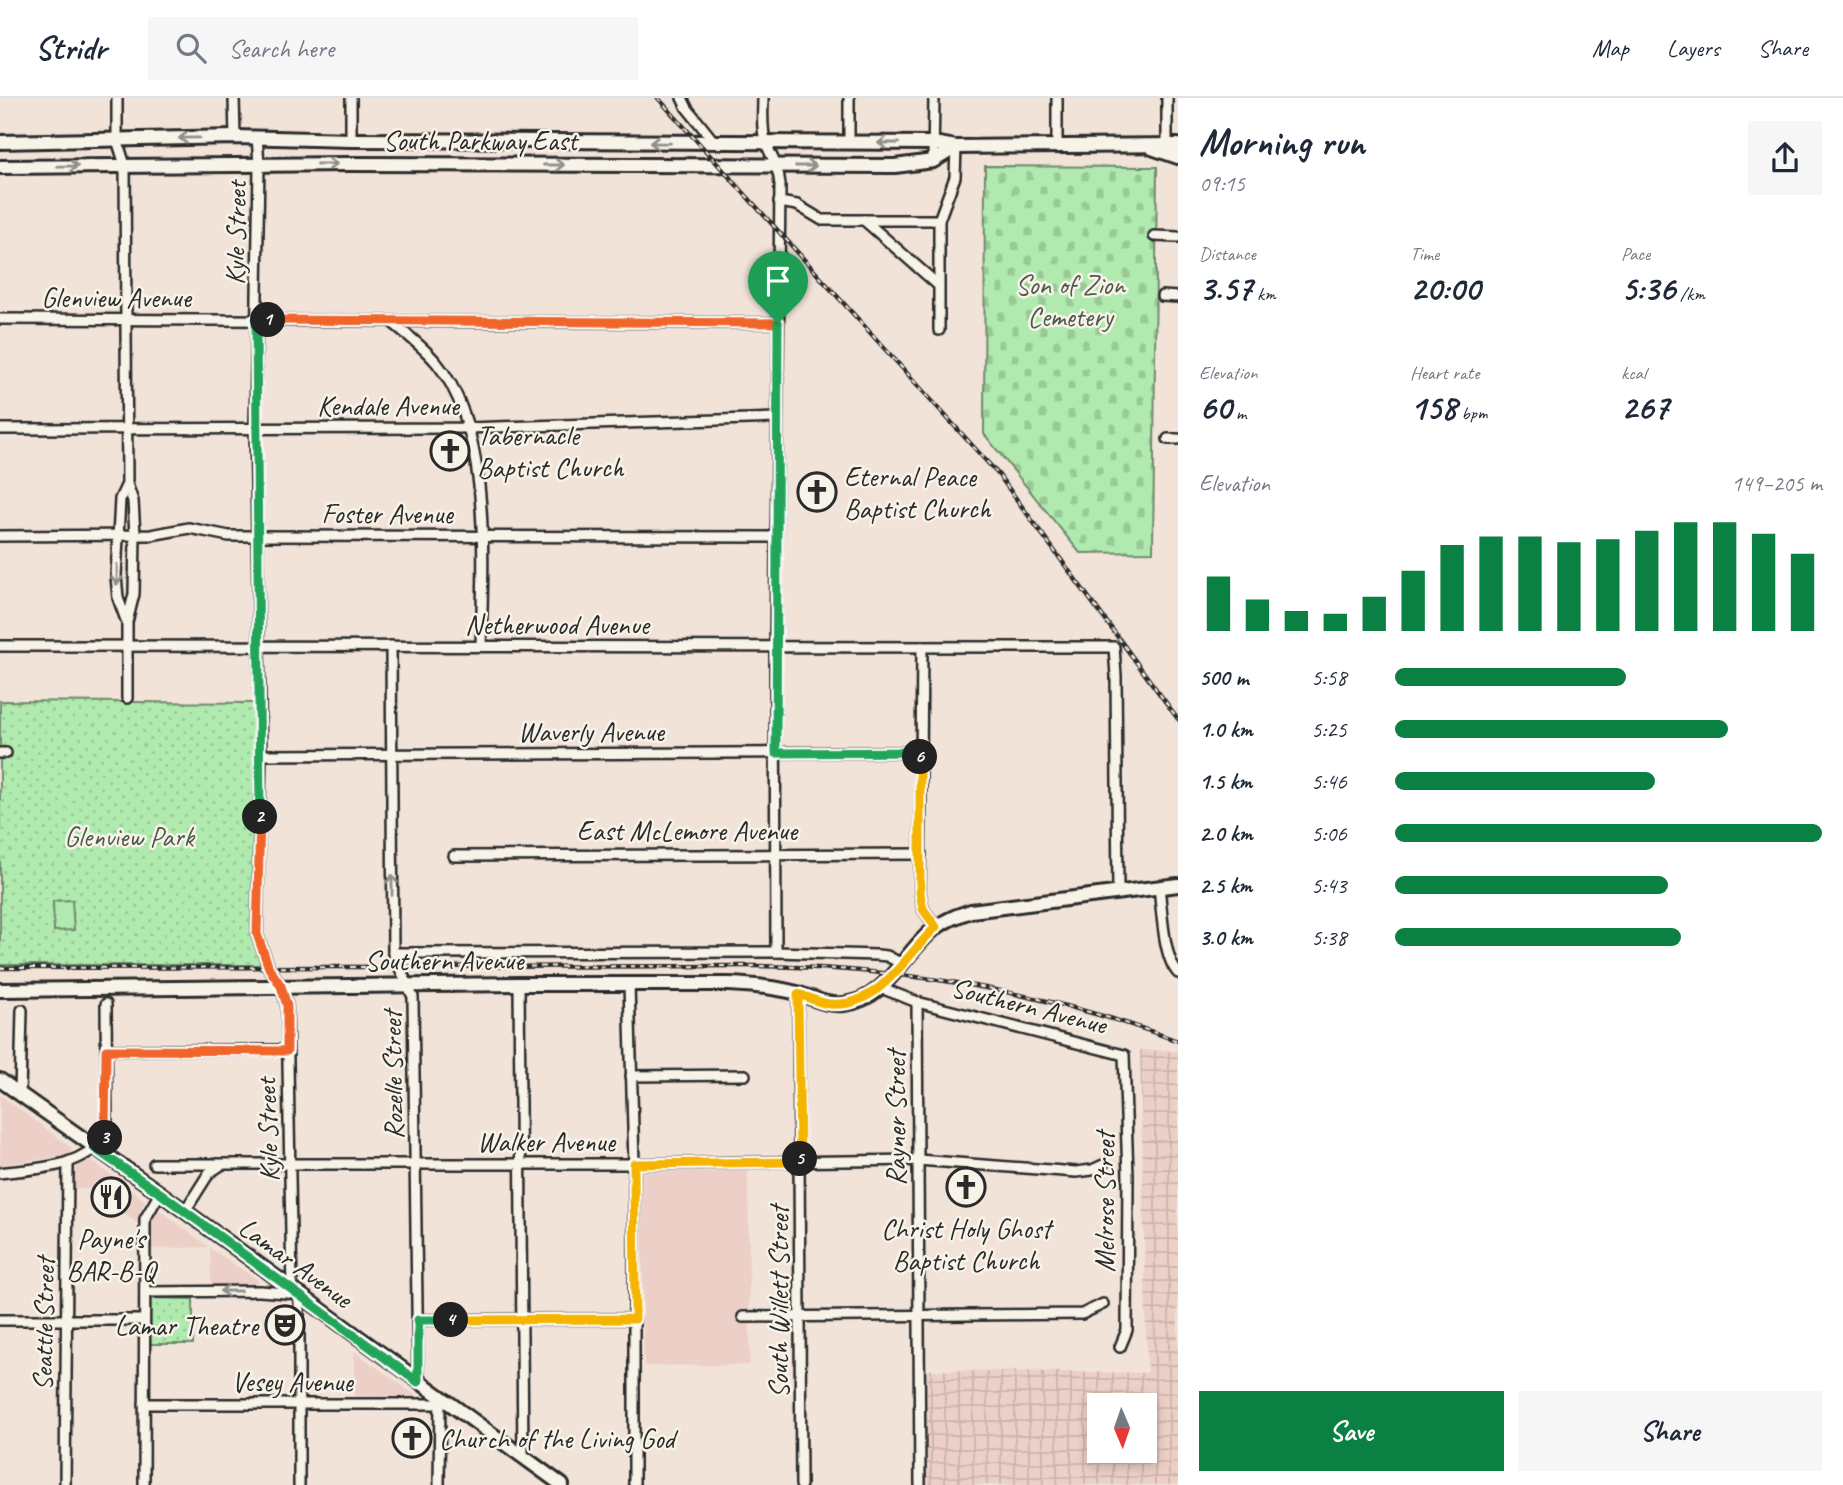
<!DOCTYPE html>
<html lang="en">
<head>
<meta charset="utf-8">
<style>
	body { margin:0; font-family:Caveat,sans-serif; background:#f6f6f7; color:#1f2937; height:100vh; display:flex; flex-direction:column; font-size:26px; white-space:nowrap }
	* { box-sizing:border-box; margin:0 }
	p { font-size:23px; color:#747a83 }
	.icon { flex:none; width:38px; height:38px; fill:none; stroke:currentColor; stroke-width:2; stroke-linecap:round; stroke-linejoin:round }
	.map { position:relative; flex:1; overflow:hidden }
	.side { display:flex; flex-direction:column; background:#fff; width:665px }
	.side>* { flex:none }
	.needle { width:46px; rotate:178deg }
	.fabs { position:absolute; left:1087px; top:1295px; display:grid; gap:14px }
	.fabs a { display:grid; place-items:center; width:70px; height:70px; border-radius:0px; background:#fff; box-shadow:0 4px 10px #0003; font-size:35px }
	.pin { position:absolute; display:grid; place-items:center; width:60px; height:60px; color:#fff; margin:-72px -30px; border-radius:50% 50% 50% 0; rotate:-45deg; box-shadow:0 0 7px #0007 }
	.pin .icon { rotate:45deg }
	.km { position:absolute; width:35px; height:35px; margin:-18px; border-radius:50%; background:#222; color:#fff; font-size:19px; line-height:35px; text-align:center }
	.round { display:grid; place-items:center; flex:none; width:74px; height:74px; border-radius:0px; background:#f6f6f7 }
	.headline { display:flex; align-items:center; justify-content:space-between; height:119px; padding:0 21px }
	h1 { font-size:38px; font-weight:800; line-height:52px }
	.stats { display:grid; grid-template-columns:repeat(3,1fr); gap:10px; height:119px; padding:7px 21px }
	.stats div { display:grid; align-content:center }
	.stats b { font-size:35px; font-weight:800 }
	.stats small { font-size:19px; font-weight:400 }
	.stats p { font-size:19px }
	.chart { height:196px; padding:14px 21px }
	.chart p { display:flex; justify-content:space-between }
	.chart svg { width:100%; height:126px; margin-top:7px; stroke:#0b8043; stroke-width:6 }
	.cta { display:flex; gap:14px; margin-top:auto; padding:14px 21px }
	.cta a { flex:1; height:80px; border-radius:0px; background:#0b8043; color:#fff; font-size:28px; font-weight:800; line-height:80px; text-align:center }
	.cta a+a { background:#f6f6f7; color:#1f2937 }
	ul { padding:0 21px; list-style:none; font-size:23px }
	li { display:grid; grid-template-columns:112px 84px 1fr; align-items:center; height:52px }
	li i { height:18px; border-radius:9px; background:#0b8043 }
	header { display:flex; align-items:center; gap:42px; box-sizing:border-box; height:98px; padding:0 35px; background:#fff; border-bottom:2px solid #e0e1e3 }
	header strong { font-size:33px }
	nav { display:flex; gap:38px; margin-inline-start:auto; font-size:24px }
	.search { width:490px; height:63px; background:#f6f6f7; display:flex; align-items:center; gap:18px; box-sizing:border-box; padding:0 24px; border-radius:0px; color:#747a83; font-size:26px }
	main { display:flex; flex:1; min-height:0 }
	.map>svg:first-child { display:block }
	.built { fill:#ecd0c7 }
	.industrial { fill:url(#industrial-grid); fill-rule:evenodd }
	.green { fill:url(#green-dots); stroke:#6e8a6c; stroke-width:2 }
	.cemetery { fill:url(#cemetery-stones); stroke:#6e8a6c; stroke-width:2 }
	.pitch { fill:#b0eaae; stroke:#6e8a6c; stroke-width:2 }
	.lines { fill:none; stroke-linecap:round; stroke-linejoin:round }
	.minor-casing { stroke:#2b2b2b; stroke-width:14 }
	.major-casing { stroke:#2b2b2b; stroke-width:18 }
	.minor { stroke:#f7f3e8; stroke-width:9 }
	.major { stroke:#f7f3e8; stroke-width:12 }
	.rail-casing { stroke:#2b2b2b; stroke-width:4.5 }
	.rail { stroke:#f7f3e8; stroke-width:2; stroke-dasharray:5; stroke-linecap:butt }
	.oneway { stroke:#918f8a }
	.split-1-casing { stroke:#fff; stroke-width:14 }
	.split-2-casing { stroke:#fff; stroke-width:14 }
	.split-3-casing { stroke:#fff; stroke-width:14 }
	.split-4-casing { stroke:#fff; stroke-width:14 }
	.split-5-casing { stroke:#fff; stroke-width:14 }
	.split-6-casing { stroke:#fff; stroke-width:14 }
	.split-7-casing { stroke:#fff; stroke-width:14 }
	.split-1 { stroke:#f0652b; stroke-width:9 }
	.split-2 { stroke:#22a559; stroke-width:9 }
	.split-3 { stroke:#f0652b; stroke-width:9 }
	.split-4 { stroke:#22a559; stroke-width:9 }
	.split-5 { stroke:#f5b400; stroke-width:9 }
	.split-6 { stroke:#f5b400; stroke-width:9 }
	.split-7 { stroke:#22a559; stroke-width:9 }
	.labels { text-anchor:middle; stroke-width:5; stroke-linejoin:round; paint-order:stroke }
	.street-label { font-size:28px; fill:#2b2b2b; stroke:#f7f3e8 }
	.park-label { font-size:28px; fill:#4c5b4c; stroke:#f7f3e8 }
	.poi-label { font-size:28px; fill:#2b2b2b; stroke:#f7f3e8; text-anchor:start }
</style>
</head>
<body>
<header>
<strong>Stridr</strong>
<div class="search"><svg class="icon" aria-label="search" viewBox="0 0 24 24"><circle cx="10" cy="10" r="6"/><path d="M15 15l6 6"/></svg>Search here</div>
<nav><a>Map</a><a>Layers</a><a>Share</a></nav>
</header>
<main>
<div class="map">
<svg width="1178" height="1387" viewBox="0 0 1178 1387">
	<defs>
		<pattern id="industrial-grid" width="8" height="8" patternUnits="userSpaceOnUse" patternTransform="scale(1.75)"><rect width="8" height="8" fill="#ecd0c7"/><path d="M0 4h8M4 0v8" fill="none" stroke="#cbb3ab"/></pattern>
		<pattern id="green-dots" width="8" height="8" patternUnits="userSpaceOnUse" patternTransform="scale(1.75)"><rect width="8" height="8" fill="#b0eaae"/><path d="M2 2h.1M6 6h.1" fill="none" stroke="#98c996" stroke-width="1.8" stroke-linecap="round"/></pattern>
		<pattern id="cemetery-stones" width="16" height="16" patternUnits="userSpaceOnUse" patternTransform="scale(1.75)"><rect width="16" height="16" fill="#b0eaae"/><path d="M2 7V4a2 2 0 0 1 4 0v3zM10 15v-3a2 2 0 0 1 4 0v3z" fill="#98c996"/></pattern>
	</defs>
	<rect width="100%" height="100%" fill="#f2e3d9"/>
	<filter id="ink" filterUnits="userSpaceOnUse"><feTurbulence type="fractalNoise" baseFrequency=".0143" numOctaves="2"/><feDisplacementMap in="SourceGraphic" scale="14" xChannelSelector="R" yChannelSelector="G"/><feConvolveMatrix kernelMatrix="1 2 1 2 8 2 1 2 1" color-interpolation-filters="sRGB"/></filter>
	<g filter="url(#ink)">
		<!-- built -->
		<g class="built">
			<polygon points="0,997 72,1050 71,1054 65,1058 0,1067"/>
			<polygon points="83,1063 95,1065 145,1102 139,1116 138,1126 90,1091 73,1091 74,1072"/>
			<polygon points="748,1072 750,1267 644,1268 640,1074"/>
			<polygon points="158,1112 161,1113 209,1149 151,1151 150,1123"/>
			<polygon points="210,1150 258,1182 258,1187 211,1187"/>
			<polygon points="354,1253 417,1298 416,1299 354,1298"/>
		</g>
		<!-- industrial -->
		<path class="industrial" d="M1140,952L1178,953V1387H927V1272L1147,1275ZM1099,1307H1144V1353H1099Z"/>
		<!-- green -->
		<g class="green">
			<polygon points="0,603 255,605 260,867 0,867"/>
			<polygon points="147,1200 193,1201 193,1246 148,1246"/>
		</g>
		<!-- cemetery -->
		<polygon class="cemetery" points="985,68 1157,69 1153,454 1080,455 984,336"/>
		<!-- pitch -->
		<polygon class="pitch" points="72,802 74,832 54,833 53,803"/>
		<g class="lines">
			<!-- minor casing -->
			<g class="minor-casing">
				<g id="minor">
					<polyline points="117,0 117,42 125,67 127,386 133,403 135,437 134,496 127,524 127,600"/>
					<polyline points="234,0 235,39"/>
					<polyline points="351,0 351,42"/>
					<polyline points="682,0 687,10 715,45"/>
					<path d="M763,0C763,14 761,31 766,45C773,63 778,66 780,87L775,549L776,854"/>
					<polyline points="849,0 849,45"/>
					<polyline points="1167,0 1167,50"/>
					<polyline points="257,39 259,66 255,329 261,657 257,836 269,870 281,888 287,908 292,1191"/>
					<polyline points="1057,47 1057,0"/>
					<polyline points="933,63 934,0"/>
					<polyline points="779,104 797,107 822,122 939,122 939,232"/>
					<polyline points="864,122 937,186"/>
					<polyline points="939,122 955,79 956,49"/>
					<polyline points="1154,138 1178,139"/>
					<polyline points="1162,198 1178,199"/>
					<polyline points="0,221 778,225"/>
					<path d="M393,225C408,237 424,250 436,264C492,331 483,466 481,548"/>
					<polyline points="0,331 467,330 777,320"/>
					<polyline points="1168,341 1178,341"/>
					<polyline points="0,438 151,437 189,430 229,438 776,439"/>
					<polyline points="126,522 118,500 116,478 120,401 127,386"/>
					<polyline points="0,548 1114,549 1116,578 1118,793"/>
					<polyline points="391,548 393,855 413,899 418,1284"/>
					<polyline points="922,549 920,795 923,811 936,829"/>
					<polyline points="0,655 6,655"/>
					<polyline points="261,657 920,654"/>
					<polyline points="454,758 921,756"/>
					<path d="M1159,789C1162,811 1163,860 1178,875"/>
					<polyline points="393,855 776,854 877,857 887,858 902,866"/>
					<polyline points="519,886 523,1359"/>
					<polyline points="629,886 634,1066 634,1387"/>
					<polyline points="881,890 917,904 1124,957 1128,1078 1127,1232 1120,1249"/>
					<polyline points="798,896 801,1387"/>
					<polyline points="917,904 920,1387"/>
					<polyline points="106,952 287,952"/>
					<polyline points="631,978 745,977"/>
					<polyline points="20,997 22,912"/>
					<polyline points="154,1066 634,1066 918,1062 1076,1074 1092,1072 1103,1067"/>
					<path d="M0,1075C39,1070 79,1071 107,1038L106,906"/>
					<polyline points="185,1113 209,1075 221,1067"/>
					<polyline points="145,1194 260,1193 299,1196 299,1387"/>
					<polyline points="743,1219 1082,1216 1103,1206"/>
					<polyline points="0,1222 144,1222"/>
					<polyline points="418,1222 635,1221"/>
					<polyline points="144,1306 440,1306"/>
					<polyline points="65,1387 68,1066"/>
					<polyline points="144,1387 145,1121 160,1095"/>
					<polyline points="439,1387 440,1301"/>
				</g>
			</g>
			<!-- major casing -->
			<g class="major-casing">
				<g id="major">
					<polyline points="0,44 235,39 351,42 933,45 956,49 1178,47"/>
					<polyline points="1152,50 1178,59"/>
					<polyline points="0,69 348,66 895,68 933,63 956,49"/>
					<path d="M0,892L519,886H728C752,887 774,889 797,895C813,900 827,908 844,906C889,901 904,852 937,829C947,821 959,817 971,813L1178,787"/>
					<polyline points="0,982 160,1095 562,1387"/>
				</g>
			</g>
			<!-- minor -->
			<use href="#minor" class="minor"/>
			<!-- major -->
			<use href="#major" class="major"/>
			<!-- rail casing -->
			<g class="rail-casing">
				<g id="rail">
					<polyline points="658,0 998,376 1178,621"/>
					<path d="M0,870L753,868C900,869 1040,892 1178,943"/>
				</g>
			</g>
			<!-- rail -->
			<use href="#rail" class="rail"/>
		</g>
		<!-- one-way arrows -->
		<defs><path id="oneway-shaft" d="M-6 0H5M1.5-3L5.5 0L1.5 3" fill="none" stroke-width="1.6" stroke-linecap="round" stroke-linejoin="round" transform="scale(1.75)"/></defs>
		<g class="oneway">
			<use href="#oneway-shaft" transform="translate(189 40) rotate(179)"/>
			<use href="#oneway-shaft" transform="translate(660 45) rotate(-179)"/>
			<use href="#oneway-shaft" transform="translate(888 45) rotate(-180)"/>
			<use href="#oneway-shaft" transform="translate(327 66)"/>
			<use href="#oneway-shaft" transform="translate(554 67)"/>
			<use href="#oneway-shaft" transform="translate(68 68) rotate(-1)"/>
			<use href="#oneway-shaft" transform="translate(806 68)"/>
			<use href="#oneway-shaft" transform="translate(117 477) rotate(90)"/>
			<use href="#oneway-shaft" transform="translate(392 787) rotate(-90)"/>
			<use href="#oneway-shaft" transform="translate(230 1193) rotate(180)"/>
		</g>
	</g>
	<g class="lines" filter="url(#ink)">
		<!-- split-1 casing -->
		<g class="split-1-casing">
			<polyline id="split-1" points="268,222 778,225"/>
		</g>
		<!-- split-2 casing -->
		<g class="split-2-casing">
			<polyline id="split-2" points="260,719 256,222 268,222"/>
		</g>
		<!-- split-3 casing -->
		<g class="split-3-casing">
			<polyline id="split-3" points="105,1040 106,952 287,953 287,908 281,888 269,870 257,836 260,719"/>
		</g>
		<!-- split-4 casing -->
		<g class="split-4-casing">
			<polyline id="split-4" points="105,1040 94,1050 160,1095 418,1284 418,1222 451,1222"/>
		</g>
		<!-- split-5 casing -->
		<g class="split-5-casing">
			<polyline id="split-5" points="451,1222 635,1221 634,1066 800,1064 800,1061"/>
		</g>
		<!-- split-6 casing -->
		<g class="split-6-casing">
			<path id="split-6" d="M800,1061L798,896C808,899 819,905 829,906C879,911 904,859 936,829L923,811L920,795V659"/>
		</g>
		<!-- split-7 casing -->
		<g class="split-7-casing">
			<polyline id="split-7" points="778,225 776,655 920,654 920,659"/>
		</g>
		<!-- split-1 -->
		<use href="#split-1" class="split-1"/>
		<!-- split-2 -->
		<use href="#split-2" class="split-2"/>
		<!-- split-3 -->
		<use href="#split-3" class="split-3"/>
		<!-- split-4 -->
		<use href="#split-4" class="split-4"/>
		<!-- split-5 -->
		<use href="#split-5" class="split-5"/>
		<!-- split-6 -->
		<use href="#split-6" class="split-6"/>
		<!-- split-7 -->
		<use href="#split-7" class="split-7"/>
	</g>
	<!-- icons -->
	<defs>
		<g id="church-ring" transform="scale(2.0125)"><circle r="9.5" fill="#f7f3e8" stroke="#2b2b2b" stroke-width="1.5"/><path d="M-1.2-6h2.4v3.5h3.3v2.4h-3.3V6h-2.4V-.1h-3.3v-2.4h3.3Z" fill="#2b2b2b"/></g>
		<g id="restaurant-ring" transform="scale(2.0125)"><circle r="9.5" fill="#f7f3e8" stroke="#2b2b2b" stroke-width="1.5"/><path d="M-5-6h1v4h1v-4h1v4h1v-4h1v5L-1.5 .5V6h-2V.5L-5-1ZM5-6V6H3V1.5H1.5Q1.5-4 5-6Z" fill="#2b2b2b"/></g>
		<g id="theatre-ring" transform="scale(2.0125)"><circle r="9.5" fill="#f7f3e8" stroke="#2b2b2b" stroke-width="1.5"/><path d="M-5-5.5Q0-4 5-5.5V0Q5 5 0 6Q-5 5-5 0ZM-3.3-2.5H-1v1.5H-3.3ZM1-2.5H3.3v1.5H1ZM-2.8 1Q0 5.5 2.8 1Z" fill="#2b2b2b"/></g>
	</defs>
	<g fill-rule="evenodd">
		<use href="#church-ring" x="450" y="353"/>
		<use href="#church-ring" x="817" y="394"/>
		<use href="#church-ring" x="966" y="1089"/>
		<use href="#restaurant-ring" x="111" y="1099"/>
		<use href="#theatre-ring" x="285" y="1227"/>
		<use href="#church-ring" x="412" y="1340"/>
	</g>
	<g class="labels">
		<!-- street labels -->
		<g class="street-label">
			<text x="480" y="52">South Parkway East</text>
			<text transform="translate(235 135) rotate(-89)" y="10">Kyle Street</text>
			<text x="116" y="209">Glenview Avenue</text>
			<text x="388" y="317">Kendale Avenue</text>
			<text x="387" y="425">Foster Avenue</text>
			<text x="557" y="536">Netherwood Avenue</text>
			<text x="591" y="643">Waverly Avenue</text>
			<text x="687" y="742">East McLemore Avenue</text>
			<text x="444" y="872">Southern Avenue</text>
			<text transform="translate(1029 907) rotate(14)" y="10">Southern Avenue</text>
			<text transform="translate(392 977) rotate(-91)" y="10">Rozelle Street</text>
			<text transform="translate(895 1020) rotate(-90)" y="10">Rayner Street</text>
			<text transform="translate(267 1032) rotate(-92)" y="10">Kyle Street</text>
			<text x="546" y="1053">Walker Avenue</text>
			<text transform="translate(1104 1104) rotate(-90)" y="10">Melrose Street</text>
			<text transform="translate(296 1164) rotate(36)" y="10">Lamar Avenue</text>
			<text transform="translate(778 1204) rotate(-90)" y="10">South Willett Street</text>
			<text transform="translate(43 1226) rotate(-89)" y="10">Seattle Street</text>
			<text x="292" y="1293">Vesey Avenue</text>
		</g>
		<!-- park labels -->
		<g class="park-label">
			<text x="1070" y="196">Son of Zion<tspan x="1070" dy="32">Cemetery</tspan></text>
			<text x="129" y="748">Glenview Park</text>
		</g>
		<!-- poi labels -->
		<g class="poi-label">
			<text x="477" y="347">Tabernacle<tspan x="477" dy="32">Baptist Church</tspan></text>
			<text x="844" y="388">Eternal Peace<tspan x="844" dy="32">Baptist Church</tspan></text>
			<text x="966" y="1140" text-anchor="middle">Christ Holy Ghost<tspan x="966" dy="32">Baptist Church</tspan></text>
			<text x="111" y="1150" text-anchor="middle">Payne's<tspan x="111" dy="32">BAR-B-Q</tspan></text>
			<text x="258" y="1237" text-anchor="end">Lamar Theatre</text>
			<text x="439" y="1350">Church of the Living God</text>
		</g>
	</g>
</svg>
<div class="fabs">
<a><svg class="needle" viewBox="-14 -14 28 28"><path d="M0-13l5 13h-10z" fill="#e53935"/><path d="M0 13l5-13h-10z" fill="#747a83"/></svg></a>
</div>
<div class="pin" style="left:778px;top:225px;background:#1e9e55"><svg class="icon" aria-label="arrive" viewBox="0 0 24 24"><path d="M6 21V4h12l-3 4 3 4H6"/></svg></div>
<b class="km" style="left:268px;top:222px">1</b>
<b class="km" style="left:260px;top:719px">2</b>
<b class="km" style="left:105px;top:1040px">3</b>
<b class="km" style="left:451px;top:1222px">4</b>
<b class="km" style="left:800px;top:1061px">5</b>
<b class="km" style="left:920px;top:659px">6</b>
</div>
<section class="side">
<div class="headline"><div><h1>Morning run</h1><p>09:15</p></div><a class="round"><svg class="icon" aria-label="share" viewBox="0 0 24 24"><path d="M12 15V3M7 8l5-5 5 5M5 13v7h14v-7"/></svg></a></div>
<div class="stats">
<div><p>Distance</p><b>3.57<small> km</small></b></div>
<div><p>Time</p><b>20:00</b></div>
<div><p>Pace</p><b>5:36<small> /km</small></b></div>
</div>
<div class="stats">
<div><p>Elevation</p><b>60<small> m</small></b></div>
<div><p>Heart rate</p><b>158<small> bpm</small></b></div>
<div><p>kcal</p><b>267</b></div>
</div>
<div class="chart"><p><span>Elevation</span>149–205 m</p>
<svg viewBox="0 0 160 44" preserveAspectRatio="none"><path d="M5 44V25M15 44V33M25 44V37M35 44V38M45 44V32M55 44V23M65 44V14M75 44V11M85 44V11M95 44V13M105 44V12M115 44V9M125 44V6M135 44V6M145 44V10M155 44V17"/></svg>
</div>
<ul>
<li><b>500 m</b>5:58<i style="width:54%"></i></li>
<li><b>1.0 km</b>5:25<i style="width:78%"></i></li>
<li><b>1.5 km</b>5:46<i style="width:61%"></i></li>
<li><b>2.0 km</b>5:06<i style="width:100%"></i></li>
<li><b>2.5 km</b>5:43<i style="width:64%"></i></li>
<li><b>3.0 km</b>5:38<i style="width:67%"></i></li>
</ul>
<div class="cta"><a>Save</a><a>Share</a></div>
</section>
</main>
</body>
</html>
